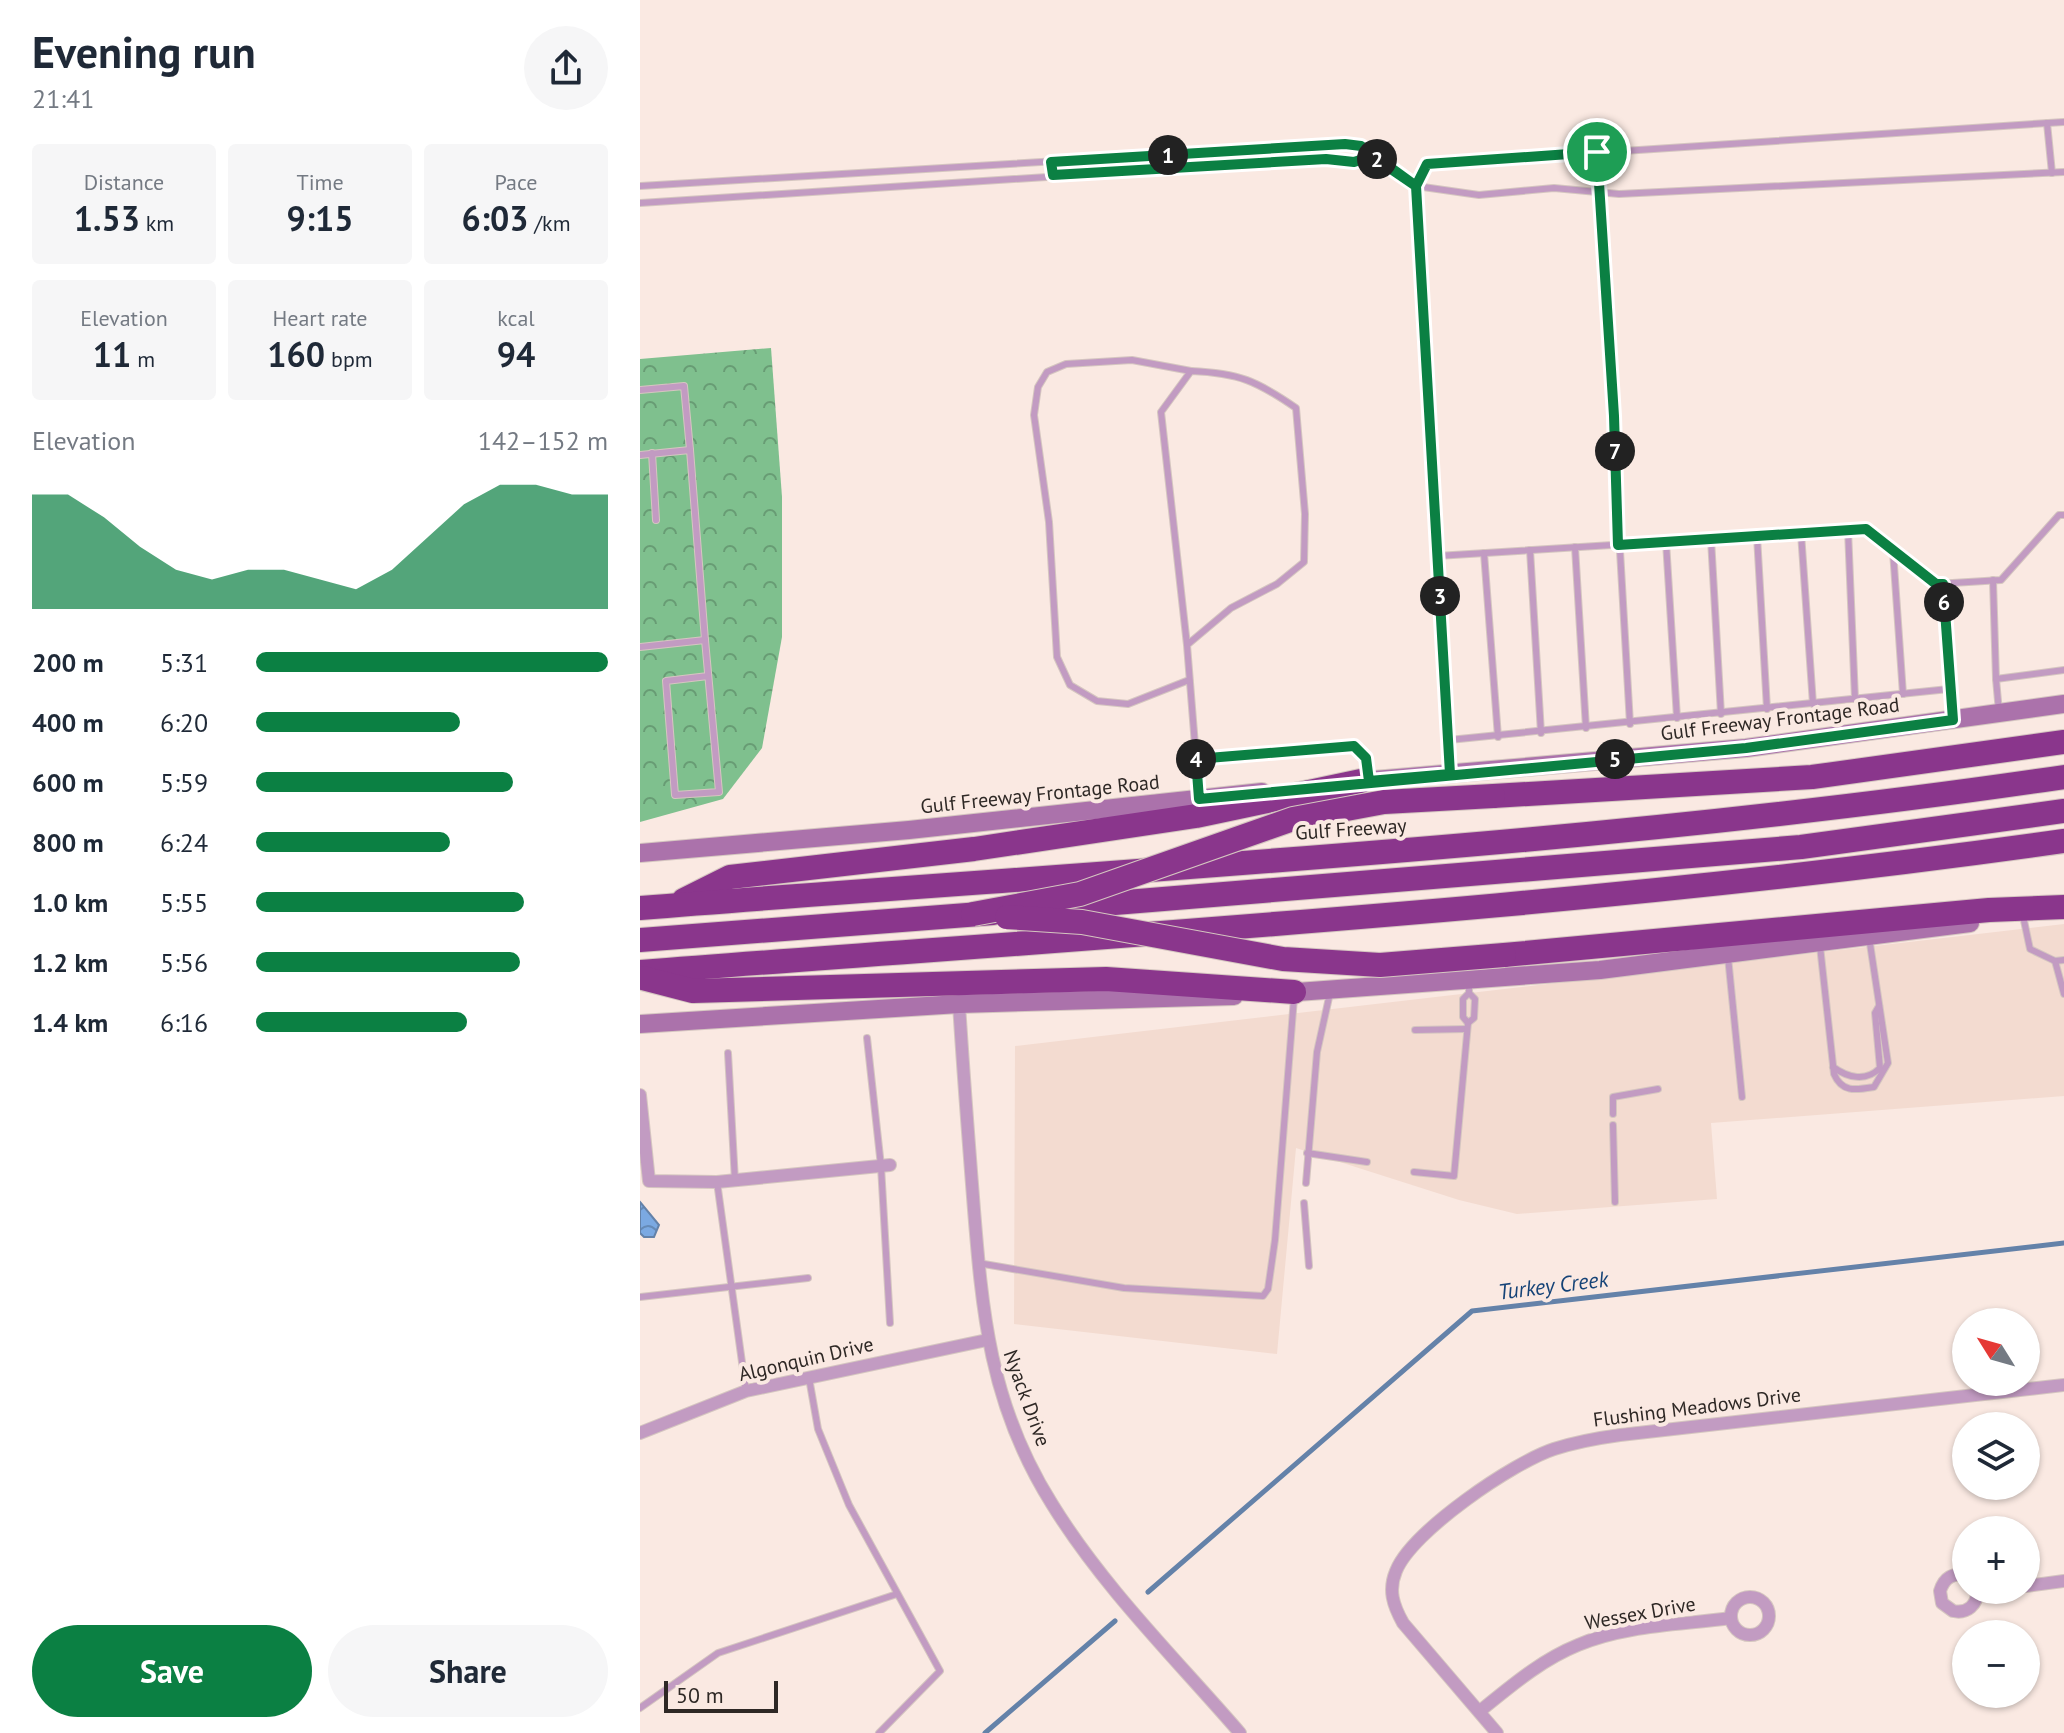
<!DOCTYPE html>
<html lang="en">
<head>
<meta charset="utf-8">
<style>
	body { margin:0; font-family:"PT Sans",sans-serif; background:#f6f6f7; color:#1f2937; height:100vh; display:flex; flex-direction:column; font-size:30px; white-space:nowrap }
	* { box-sizing:border-box; margin:0 }
	p { font-size:26px; color:#747a83 }
	.icon { flex:none; width:44px; height:44px; fill:none; stroke:currentColor; stroke-width:2; stroke-linecap:round; stroke-linejoin:round }
	.map { position:relative; flex:1; overflow:hidden }
	.sheet { display:flex; flex-direction:column; background:#fff; width:640px }
	.sheet>* { flex:none }
	.needle { width:52px; rotate:307deg }
	.fabs { position:absolute; left:1312px; top:1308px; display:grid; gap:16px }
	.fabs a { display:grid; place-items:center; width:88px; height:88px; border-radius:50%; background:#fff; box-shadow:0 2px 6px #0004; font-size:40px }
	.scale { position:absolute; left:24px; bottom:20px; width:114px; box-sizing:border-box; padding-left:8px; border:4px solid #2e2825; border-top:0; font-size:22px; line-height:28px; white-space:nowrap; color:#2e2825; -webkit-text-stroke:6px #fae9e2; paint-order:stroke }
	.pin { position:absolute; display:grid; place-items:center; width:68px; height:68px; color:#fff; margin:-34px; border:4px solid #fff; border-radius:50%; box-shadow:0 2px 8px #0007 }
	.km { position:absolute; width:40px; height:40px; margin:-20px; border-radius:50%; background:#222; color:#fff; font-size:22px; line-height:40px; text-align:center }
	.round { display:grid; place-items:center; flex:none; width:84px; height:84px; border-radius:42px; background:#f6f6f7 }
	.summary { display:flex; align-items:center; justify-content:space-between; height:136px; padding:0 32px }
	h1 { font-size:44px; font-weight:700; line-height:60px }
	.figures { display:grid; grid-template-columns:repeat(3,1fr); gap:12px; height:136px; padding:8px 32px }
	.figures div { display:grid; align-content:center; border-radius:8px; background:#f6f6f7; text-align:center }
	.figures b { font-size:34px; font-weight:700 }
	.figures small { font-size:22px; font-weight:400 }
	.figures p { font-size:22px }
	.chart { height:224px; padding:16px 32px }
	.chart p { display:flex; justify-content:space-between }
	.chart svg { width:100%; height:144px; margin-top:8px; fill:#0b8043; opacity:.7 }
	.button { display:flex; gap:16px; margin-top:auto; padding:16px 32px }
	.button a { flex:1; height:92px; border-radius:48px; background:#0b8043; color:#fff; font-size:32px; font-weight:700; line-height:92px; text-align:center }
	.button a+a { background:#f6f6f7; color:#1f2937 }
	ul { padding:0 32px; list-style:none; font-size:26px }
	li { display:grid; grid-template-columns:128px 96px 1fr; align-items:center; height:60px }
	li i { height:20px; border-radius:10px; background:#0b8043 }
	main { display:flex; flex:1; min-height:0 }
	.map>svg:first-child { display:block }
	.built { fill:#f3dbd0 }
	.forest { fill:url(#forest-crowns) }
	.water { fill:url(#water-waves); stroke:#6482a9; stroke-width:2 }
	.lines { fill:none; stroke-linecap:round; stroke-linejoin:round }
	.stream { stroke:#6482a9; stroke-width:5 }
	.lane-casing { stroke:#d5c6c0; stroke-width:8 }
	.street-casing { stroke:#d5c6c0; stroke-width:14 }
	.secondary-casing { stroke:#d5c6c0; stroke-width:20 }
	.highway-casing { stroke:#d5c6c0; stroke-width:26 }
	.lane { stroke:#c29bc2; stroke-width:6 }
	.street { stroke:#c29bc2; stroke-width:12 }
	.secondary { stroke:#ab72ab; stroke-width:18 }
	.highway { stroke:#8a368c; stroke-width:24 }
	.highway-bridge-casing { stroke:#d5c6c0; stroke-width:26; stroke-linecap:butt }
	.highway-bridge { stroke:#8a368c; stroke-width:24 }
	.route-casing { stroke:#fff; stroke-width:16 }
	.route { stroke:#0b8043; stroke-width:10 }
	.labels { text-anchor:middle; stroke-width:8; stroke-linejoin:round; paint-order:stroke }
	.street-label { font-size:20px; fill:#2e2825; stroke:#fae9e2 }
	.water-label { font-size:22px; font-style:italic; fill:#154377; stroke:#fae9e2 }
</style>
</head>
<body>
<main>
<section class="sheet">
<div class="summary"><div><h1>Evening run</h1><p>21:41</p></div><a class="round"><svg class="icon" aria-label="share" viewBox="0 0 24 24"><path d="M12 15V3M7 8l5-5 5 5M5 13v7h14v-7"/></svg></a></div>
<div class="figures">
<div><p>Distance</p><b>1.53<small> km</small></b></div>
<div><p>Time</p><b>9:15</b></div>
<div><p>Pace</p><b>6:03<small> /km</small></b></div>
</div>
<div class="figures">
<div><p>Elevation</p><b>11<small> m</small></b></div>
<div><p>Heart rate</p><b>160<small> bpm</small></b></div>
<div><p>kcal</p><b>94</b></div>
</div>
<div class="chart"><p><span>Elevation</span>142–152 m</p>
<svg viewBox="0 0 160 44" preserveAspectRatio="none"><path d="M0 44V9L10 9L20 16L30 25L40 32L50 35L60 32L70 32L80 35L90 38L100 32L110 22L120 12L130 6L140 6L150 9L160 9V44z"/></svg>
</div>
<ul>
<li><b>200 m</b>5:31<i style="width:100%"></i></li>
<li><b>400 m</b>6:20<i style="width:58%"></i></li>
<li><b>600 m</b>5:59<i style="width:73%"></i></li>
<li><b>800 m</b>6:24<i style="width:55%"></i></li>
<li><b>1.0 km</b>5:55<i style="width:76%"></i></li>
<li><b>1.2 km</b>5:56<i style="width:75%"></i></li>
<li><b>1.4 km</b>6:16<i style="width:60%"></i></li>
</ul>
<div class="button"><a>Save</a><a>Share</a></div>
</section>
<div class="map">
<svg width="1424" height="1733" viewBox="0 0 1424 1733">
	<defs>
		<pattern id="forest-crowns" width="20" height="18" patternUnits="userSpaceOnUse" patternTransform="scale(2)"><rect width="20" height="18" fill="#7fc08e"/><path d="M2 6a3 3 0 1 1 6 0M12 15a3 3 0 1 1 6 0" fill="none" stroke="#689c74"/></pattern>
		<pattern id="water-waves" width="16" height="10" patternUnits="userSpaceOnUse" patternTransform="scale(2)"><rect width="16" height="10" fill="#7ba9e2"/><path d="M0 5q4-4 8 0t8 0" fill="none" stroke="#658ab7"/></pattern>
	</defs>
	<rect width="100%" height="100%" fill="#fae9e2"/>
	<!-- built -->
	<polygon class="built" points="1424,924 1424,1096 1071,1123 1077,1199 877,1214 819,1200 656,1148 637,1354 374,1324 375,1046"/>
	<!-- forest -->
	<polygon class="forest" points="131,348 142,497 142,637 122,748 83,799 0,822 0,359"/>
	<!-- water -->
	<polygon class="water" points="0,1202 19,1225 14,1237 4,1237 0,1233"/>
	<g class="lines">
		<!-- stream -->
		<g class="stream">
			<polyline points="508,1592 832,1311 1424,1243"/>
			<polyline points="345,1733 475,1621"/>
		</g>
		<!-- lane casing -->
		<g class="lane-casing">
			<g id="lane">
				<polyline points="1407,123 1412,173"/>
				<polyline points="957,152 990,724"/>
				<polyline points="0,186 705,144 721,146 776,186 787,164 1424,122"/>
				<polyline points="0,203 686,159 714,162 732,156"/>
				<polyline points="0,390 44,386 50,450"/>
				<polyline points="12,453 16,520"/>
				<polyline points="0,455 50,450 65,640"/>
				<polyline points="1208,530 1215,699"/>
				<polyline points="1161,533 1173,704"/>
				<polyline points="1117,536 1127,709"/>
				<polyline points="1071,539 1081,714"/>
				<polyline points="1026,542 1037,718"/>
				<polyline points="935,547 946,728"/>
				<polyline points="890,550 901,733"/>
				<polyline points="1253,551 1263,694"/>
				<polyline points="844,553 858,737"/>
				<polyline points="797,556 776,186 839,195 914,188 979,194 1424,172"/>
				<polyline points="1353,580 1356,679 1424,670"/>
				<polyline points="1303,584 1312,716"/>
				<path d="M547,645L521,412L551,371C599,373 617,381 656,408L665,514L664,562L637,584L591,608L547,645L559,795"/>
				<polyline points="0,647 65,640 79,792 35,795 26,681 68,676"/>
				<polyline points="1356,679 1359,712"/>
				<polyline points="549,680 488,704 457,701 430,685 417,657 409,522 394,415 398,387 407,372 426,364 492,360 551,371"/>
				<polyline points="809,740 1309,689"/>
				<polyline points="556,759 714,746 726,758 729,777"/>
				<polyline points="809,770 797,556 1226,529 1296,584 1361,580 1419,515 1424,515"/>
				<polyline points="1383,916 1390,949 1415,961 1424,960"/>
				<path d="M1180,946L1194,1074C1202,1093 1216,1090 1234,1087L1248,1063L1229,937"/>
				<polyline points="1088,957 1102,1097"/>
				<polyline points="1415,961 1424,994"/>
				<polyline points="829,993 835,999 834,1018 828,1023 823,1017 823,999 829,993 829,982"/>
				<polyline points="775,1030 827,1029"/>
				<polyline points="227,1038 241,1166 250,1323"/>
				<polyline points="88,1053 95,1181"/>
				<path d="M1193,1067C1208,1078 1226,1082 1240,1068L1235,1013L1239,1006"/>
				<polyline points="973,1114 973,1097 1018,1089"/>
				<polyline points="973,1125 975,1202"/>
				<polyline points="667,1153 727,1162"/>
				<polyline points="774,1172 814,1176 828,1023"/>
				<polyline points="77,1182 106,1391"/>
				<polyline points="666,1183 677,1052 690,993"/>
				<polyline points="664,1203 669,1266"/>
				<polyline points="338,1263 484,1288 623,1296 628,1289 635,1240 654,998"/>
				<polyline points="0,1297 168,1278"/>
				<polyline points="169,1378 178,1429 209,1505 300,1671 239,1733"/>
				<polyline points="0,1708 78,1653 257,1594"/>
			</g>
		</g>
		<!-- street casing -->
		<g class="street-casing">
			<g id="street">
				<path d="M319,1004C323,1068 328,1133 333,1197C342,1311 349,1404 412,1504C463,1587 536,1659 600,1733"/>
				<polyline points="0,1095 9,1181 77,1182 250,1165"/>
				<polyline points="0,1433 106,1391 347,1340"/>
				<path d="M1326,1576C1313,1572 1304,1578 1300,1591L1302,1603L1313,1611C1327,1614 1338,1605 1337,1590"/>
				<polyline points="1386,1586 1424,1581"/>
				<circle cx="1110" cy="1616" r="19"/>
				<path d="M840,1711C871,1686 901,1660 938,1645C985,1625 1041,1625 1091,1618"/>
				<path d="M857,1733L763,1623C753,1605 748,1590 756,1571C772,1531 874,1462 914,1449C936,1442 958,1438 980,1435L1424,1385"/>
			</g>
		</g>
		<!-- secondary casing -->
		<g class="secondary-casing">
			<g id="secondary">
				<polyline points="711,782 1106,748 1424,704"/>
				<polyline points="0,853 269,830 622,792"/>
				<polyline points="643,993 960,970 1330,923"/>
				<polyline points="0,1024 319,1004 594,996"/>
			</g>
		</g>
		<!-- highway casing -->
		<g class="highway-casing">
			<g id="highway">
				<polyline points="853,796 1172,777 1424,742"/>
				<polyline points="44,900 90,877 334,849 556,816 721,781"/>
				<path d="M0,908C475,870 952,847 1424,777"/>
				<polyline points="413,908 1161,847 1424,811"/>
				<polyline points="0,940 353,913"/>
				<polyline points="864,955 1349,910 1424,907"/>
				<path d="M0,972C475,935 952,908 1424,841"/>
				<polyline points="2,978 53,991 466,979 654,992"/>
			</g>
		</g>
		<!-- lane -->
		<use href="#lane" class="lane"/>
		<!-- street -->
		<use href="#street" class="street"/>
		<!-- secondary -->
		<use href="#secondary" class="secondary"/>
		<!-- highway -->
		<use href="#highway" class="highway"/>
		<!-- highway-bridge casing -->
		<g class="highway-bridge-casing">
			<g id="highway-bridge">
				<polyline points="333,914 440,894 653,819 744,802 853,796"/>
				<polyline points="367,917 442,922 643,959 740,965 864,955"/>
			</g>
		</g>
		<!-- highway-bridge -->
		<use href="#highway-bridge" class="highway-bridge"/>
	</g>
	<g class="lines">
		<!-- route casing -->
		<g class="route-casing">
			<polyline id="route" points="957,152 787,164 776,186 721,146 705,144 411,162 413,175 686,159 714,162 732,156 776,186 810,774 729,781 726,758 714,746 556,759 559,799 1106,748 1313,720 1303,584 1296,584 1226,529 978,545 974,416 957,152"/>
		</g>
		<!-- route -->
		<use href="#route" class="route"/>
	</g>
	<g class="labels">
		<!-- street labels -->
		<g class="street-label">
			<text transform="translate(1140 719) rotate(-7)" y="7">Gulf Freeway Frontage Road</text>
			<text transform="translate(400 794) rotate(-6)" y="7">Gulf Freeway Frontage Road</text>
			<text transform="translate(711 829) rotate(-4)" y="7">Gulf Freeway</text>
			<text transform="translate(166 1359) rotate(-13)" y="7">Algonquin Drive</text>
			<text transform="translate(387 1398) rotate(70)" y="7">Nyack Drive</text>
			<text transform="translate(1057 1407) rotate(-7)" y="7">Flushing Meadows Drive</text>
			<text transform="translate(1000 1613) rotate(-10)" y="7">Wessex Drive</text>
		</g>
		<!-- water labels -->
		<g class="water-label">
			<text transform="translate(913 1285) rotate(-7)" y="8">Turkey Creek</text>
		</g>
	</g>
</svg>
<div class="fabs">
<a><svg class="needle" viewBox="-14 -14 28 28"><path d="M0-13l5 13h-10z" fill="#e53935"/><path d="M0 13l5-13h-10z" fill="#747a83"/></svg></a>
<a><svg class="icon" aria-label="layers" viewBox="0 0 24 24"><path d="M12 4l9 5-9 5-9-5zM3 14l9 5 9-5"/></svg></a>
<a>+</a>
<a>−</a>
</div>
<div class="scale">50 m</div>
<div class="pin" style="left:957px;top:152px;background:#1e9e55"><svg class="icon" aria-label="arrive" viewBox="0 0 24 24"><path d="M6 21V4h12l-3 4 3 4H6"/></svg></div>
<b class="km" style="left:528px;top:155px">1</b>
<b class="km" style="left:737px;top:159px">2</b>
<b class="km" style="left:800px;top:596px">3</b>
<b class="km" style="left:556px;top:759px">4</b>
<b class="km" style="left:975px;top:759px">5</b>
<b class="km" style="left:1304px;top:602px">6</b>
<b class="km" style="left:975px;top:451px">7</b>
</div>
</main>
</body>
</html>
